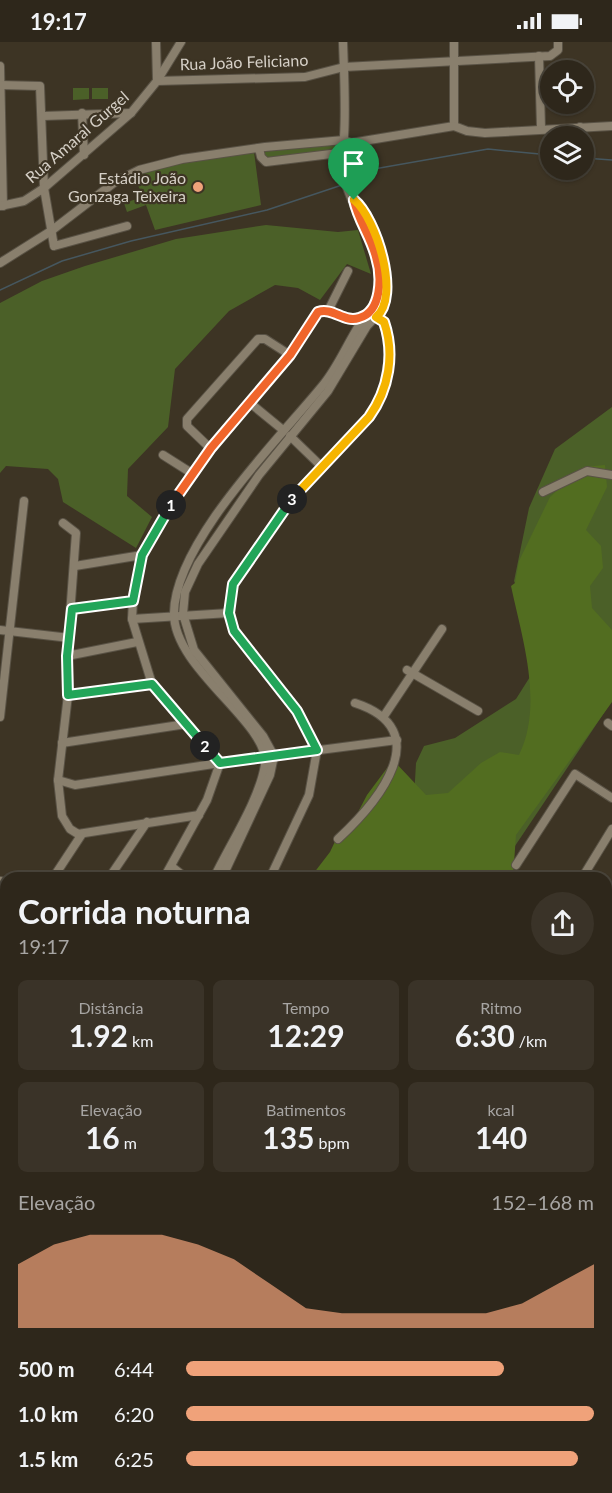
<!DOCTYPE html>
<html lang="pt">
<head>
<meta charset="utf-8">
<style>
	body { margin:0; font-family:Lato,sans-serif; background:#3a3328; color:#f1f3f6; height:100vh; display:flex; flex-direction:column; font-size:22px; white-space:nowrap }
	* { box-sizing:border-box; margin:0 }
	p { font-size:20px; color:#a7a5a3 }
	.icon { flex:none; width:33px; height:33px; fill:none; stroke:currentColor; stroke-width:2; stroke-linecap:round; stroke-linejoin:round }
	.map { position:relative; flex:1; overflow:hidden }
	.sheet { position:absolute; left:0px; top:830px; width:612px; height:622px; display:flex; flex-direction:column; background:#2e271b; border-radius:18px 18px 0 0; box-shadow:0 2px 4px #0004,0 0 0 2px #49443a }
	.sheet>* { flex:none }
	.fabs { position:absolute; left:540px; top:18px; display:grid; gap:12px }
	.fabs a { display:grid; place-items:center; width:54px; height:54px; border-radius:50%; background:#2e271b; box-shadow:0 2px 4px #0004,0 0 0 2px #49443a; font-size:30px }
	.pin { position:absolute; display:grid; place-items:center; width:51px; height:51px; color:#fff; margin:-62px -26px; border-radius:50% 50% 50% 0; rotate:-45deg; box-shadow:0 0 6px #0007 }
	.pin .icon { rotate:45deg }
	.km { position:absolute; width:30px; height:30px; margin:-15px; border-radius:50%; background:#222; color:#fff; font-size:16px; line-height:30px; text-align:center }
	.round { display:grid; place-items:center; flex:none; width:63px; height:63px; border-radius:32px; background:#3a3328 }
	.summary { display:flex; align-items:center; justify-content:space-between; height:102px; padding:0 18px }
	h1 { font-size:33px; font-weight:700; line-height:45px }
	.stats { display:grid; grid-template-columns:repeat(3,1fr); gap:9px; height:102px; padding:6px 18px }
	.stats div { display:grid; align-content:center; border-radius:9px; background:#3a3328; text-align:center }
	.stats b { font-size:30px; font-weight:700 }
	.stats small { font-size:16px; font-weight:400 }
	.stats p { font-size:16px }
	.chart { height:168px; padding:12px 18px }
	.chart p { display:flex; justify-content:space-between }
	.chart svg { width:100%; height:108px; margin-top:6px; fill:#f0a27a; opacity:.7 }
	ul { padding:0 18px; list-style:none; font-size:20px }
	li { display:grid; grid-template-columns:96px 72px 1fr; align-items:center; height:45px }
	li i { height:15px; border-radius:8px; background:#f0a27a }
	.status { display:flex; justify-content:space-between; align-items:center; height:42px; padding:0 30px; background:#2e271b; direction:ltr }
	.status svg { height:16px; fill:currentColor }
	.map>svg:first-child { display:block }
	.green { fill:#4b6028 }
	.forest { fill:#526d20 }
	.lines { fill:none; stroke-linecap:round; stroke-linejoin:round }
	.stream { stroke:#46575f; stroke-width:1.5 }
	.minor-casing { stroke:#595245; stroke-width:10 }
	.major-casing { stroke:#595245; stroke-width:13 }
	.minor { stroke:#897f6d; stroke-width:8 }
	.major { stroke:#a1819a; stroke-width:10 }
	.split-1-casing { stroke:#fff; stroke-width:12 }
	.split-2-casing { stroke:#fff; stroke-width:12 }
	.split-3-casing { stroke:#fff; stroke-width:12 }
	.split-4-casing { stroke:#fff; stroke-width:12 }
	.split-1 { stroke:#f0652b; stroke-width:8 }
	.split-2 { stroke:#22a559; stroke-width:8 }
	.split-3 { stroke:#22a559; stroke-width:8 }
	.split-4 { stroke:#f5b400; stroke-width:8 }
	.poi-dot { fill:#f0a27a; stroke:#3d3424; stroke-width:2 }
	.labels { text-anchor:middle; stroke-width:4.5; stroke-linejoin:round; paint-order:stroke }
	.street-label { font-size:16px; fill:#d6d0c7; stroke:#3d3424 }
	.poi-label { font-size:16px; fill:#d6d0c7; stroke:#3d3424; text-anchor:end }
</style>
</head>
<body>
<div class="status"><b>19:17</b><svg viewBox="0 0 49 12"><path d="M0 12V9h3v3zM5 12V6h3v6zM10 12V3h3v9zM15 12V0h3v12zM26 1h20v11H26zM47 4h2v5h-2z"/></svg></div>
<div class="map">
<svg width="612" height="1451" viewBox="0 0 612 1451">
	<rect width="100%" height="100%" fill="#3d3424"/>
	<!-- green -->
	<g class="green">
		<polygon points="73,46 89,46 89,57 73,58"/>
		<rect x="92" y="46" width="16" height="11"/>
		<polygon points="336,102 337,109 265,116 265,107"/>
		<polygon points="254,110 261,163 155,188 146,163 127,170 124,161 143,155 134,134 184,120"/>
		<polygon points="266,183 338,190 358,188 371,232 347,222 320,258 298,246 275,243 229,269 175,327 168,385 128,427 127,454 152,475 136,506 63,460 58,437 48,427 6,424 0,431 0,261 42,239 85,224 176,197"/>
		<polygon points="612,365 612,659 515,804 326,836 414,756 416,721 424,704 455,696 516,657 545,611 514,539 529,466 555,407"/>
		<polygon points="0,1292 6,1301 6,1386 0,1380"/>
		<polygon points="61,1446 184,1446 190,1451 66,1451"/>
		<polygon points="295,1446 369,1446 369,1451 292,1451"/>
	</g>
	<!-- forest -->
	<g class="forest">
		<path d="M605,423L607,445L586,488L601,504L603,526L590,544L592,566L612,588V660L516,793L513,835L310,836L330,810L340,789L356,774L367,753L393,718L426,753L448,751L481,721L500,710L519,713C544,662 522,596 511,544L515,541L519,519L550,455L583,425Z"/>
		<polygon points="0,964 6,967 6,1030 0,1027"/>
		<polygon points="6,1361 6,1446 100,1446 97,1451 0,1451 0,1367"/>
		<path d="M118,1446H160C147,1451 133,1450 118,1446Z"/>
	</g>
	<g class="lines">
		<!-- stream -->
		<g class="stream">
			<polyline points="584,116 612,118"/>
			<polyline points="349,139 374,127 488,107 550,113"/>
			<polyline points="0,248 62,219 131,199 267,168 342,143"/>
		</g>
		<!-- minor casing -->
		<g class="minor-casing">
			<g id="minor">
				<polyline points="156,0 157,39 305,35 344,25 550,14 558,8 558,0"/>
				<polyline points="539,14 541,86"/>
				<polyline points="0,24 3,164"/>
				<polyline points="0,43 40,44 44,146 54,204 127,184"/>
				<polyline points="82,71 84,113"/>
				<polyline points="43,74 131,71"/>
				<polyline points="454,84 454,0"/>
				<polyline points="580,85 580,94"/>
				<polyline points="259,106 261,115 266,120 339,111"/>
				<polyline points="0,164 24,159 44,146 131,71 157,39 181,0"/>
				<polyline points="0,221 51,189 115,140 139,128 182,117 265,105 344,98 351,101 454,84 467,89 485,91 612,84"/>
				<polyline points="250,361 283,388"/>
				<polyline points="290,394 321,424"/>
				<polyline points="211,407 187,384 187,377 258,297 265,297 290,313"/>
				<polyline points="163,413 193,432"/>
				<polyline points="543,450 587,429 612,433"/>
				<polyline points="63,481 76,491 67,614 68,653 58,738 62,774 70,787 78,792 199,773"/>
				<polyline points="75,524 142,513"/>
				<polyline points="72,567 133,559"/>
				<polyline points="132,577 229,571"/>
				<polyline points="0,588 70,596"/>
				<polyline points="67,614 137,600"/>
				<polyline points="407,628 478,669"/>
				<polyline points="68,653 152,642"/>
				<polyline points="384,674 442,587"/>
				<polyline points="0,675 24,459"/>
				<polyline points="608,681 612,684"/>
				<polyline points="62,701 186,682"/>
				<polyline points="58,738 75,743 220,721 397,698"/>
				<path d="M338,797C378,760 438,688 355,661"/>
				<polyline points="516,823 575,732 612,756"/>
				<polyline points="172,825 186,836"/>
				<polyline points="53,836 82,792"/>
				<polyline points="109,836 147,780"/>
				<polyline points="164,836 207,758 220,721 152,642 132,577 133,559 142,513 163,476 211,407 290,313 318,270 328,269 348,229"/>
				<path d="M214,836C230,802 259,759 265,723C271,682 173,627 174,571C175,500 279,397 323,343C338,325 347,302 360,282C365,272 375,266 377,254C387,207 348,168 341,123C339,112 343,106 344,95C346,64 344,31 343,0"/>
				<path d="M222,836L270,733L274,714L263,694L194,608L183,572L185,550L198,522L259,433L328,349L367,284L383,267C388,233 382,182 354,158"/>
				<polyline points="270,836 309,753 317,708 297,669 234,589 229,571 233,542 288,460 369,375 383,351 390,308 384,280 380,276 366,274 350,278 328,269"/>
				<polyline points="582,836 612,787"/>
				<polyline points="0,839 6,840"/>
				<polyline points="0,885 6,886"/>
				<polyline points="606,891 612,888"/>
				<polyline points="0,928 6,928"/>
				<polyline points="606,957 612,955"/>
				<polyline points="606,969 612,967"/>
				<polyline points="606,979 612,992"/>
				<polyline points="606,1035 612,1032"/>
				<polyline points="606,1069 612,1067"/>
				<polyline points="0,1077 6,1077"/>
				<polyline points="0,1145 6,1144"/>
				<polyline points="0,1167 6,1162"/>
				<polyline points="0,1176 0,1205"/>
				<polyline points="380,1451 381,1446"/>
			</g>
		</g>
		<!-- major casing -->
		<g class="major-casing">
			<g id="major">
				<polyline points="0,1139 6,1136"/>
				<polyline points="606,1335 612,1335"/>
			</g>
		</g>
		<!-- minor -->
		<use href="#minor" class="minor"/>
		<!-- major -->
		<use href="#major" class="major"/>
	</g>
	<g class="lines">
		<!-- split-1 casing -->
		<g class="split-1-casing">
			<path id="split-1" d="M171,463L211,406L290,313L318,270C333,265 344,281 359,276C382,270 382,234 376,215C371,195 358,178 354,158"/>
		</g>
		<!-- split-2 casing -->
		<g class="split-2-casing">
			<polyline id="split-2" points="171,463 142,513 133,559 72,567 67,614 68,653 152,642 205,704"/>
		</g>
		<!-- split-3 casing -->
		<g class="split-3-casing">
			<polyline id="split-3" points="205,704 220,721 317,708 297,669 234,589 229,571 233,542 292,457"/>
		</g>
		<!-- split-4 casing -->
		<g class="split-4-casing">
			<path id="split-4" d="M292,457L369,375C389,347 395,312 384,280L376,275C401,255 376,176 354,158"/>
		</g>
		<!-- split-1 -->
		<use href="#split-1" class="split-1"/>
		<!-- split-2 -->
		<use href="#split-2" class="split-2"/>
		<!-- split-3 -->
		<use href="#split-3" class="split-3"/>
		<!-- split-4 -->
		<use href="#split-4" class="split-4"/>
	</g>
	<!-- markers -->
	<circle class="poi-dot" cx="198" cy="145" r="6"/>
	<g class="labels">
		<!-- street labels -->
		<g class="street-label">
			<text transform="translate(244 20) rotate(-2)" y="6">Rua João Feliciano</text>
			<text transform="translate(77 95) rotate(-41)" y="6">Rua Amaral Gurgel</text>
		</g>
		<!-- poi labels -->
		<g class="poi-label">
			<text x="186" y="142">Estádio João<tspan x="186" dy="18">Gonzaga Teixeira</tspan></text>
		</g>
	</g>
</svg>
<div class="fabs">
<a><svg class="icon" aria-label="locate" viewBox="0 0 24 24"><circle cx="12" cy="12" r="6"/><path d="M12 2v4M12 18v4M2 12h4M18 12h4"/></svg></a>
<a><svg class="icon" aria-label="layers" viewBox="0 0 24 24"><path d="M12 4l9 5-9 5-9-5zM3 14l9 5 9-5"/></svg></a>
</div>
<div class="pin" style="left:354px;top:158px;background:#1e9e55"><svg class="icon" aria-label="arrive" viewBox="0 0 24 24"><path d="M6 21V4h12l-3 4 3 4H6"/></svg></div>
<b class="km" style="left:171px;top:463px">1</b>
<b class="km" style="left:205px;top:704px">2</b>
<b class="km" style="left:292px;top:457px">3</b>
<section class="sheet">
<div class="summary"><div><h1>Corrida noturna</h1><p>19:17</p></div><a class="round"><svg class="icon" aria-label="share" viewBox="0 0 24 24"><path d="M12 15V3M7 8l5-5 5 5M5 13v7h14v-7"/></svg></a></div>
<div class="stats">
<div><p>Distância</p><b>1.92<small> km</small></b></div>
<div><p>Tempo</p><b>12:29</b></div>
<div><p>Ritmo</p><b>6:30<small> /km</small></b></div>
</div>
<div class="stats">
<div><p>Elevação</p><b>16<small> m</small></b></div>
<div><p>Batimentos</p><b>135<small> bpm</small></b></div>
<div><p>kcal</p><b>140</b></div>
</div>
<div class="chart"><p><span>Elevação</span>152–168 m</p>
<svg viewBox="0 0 160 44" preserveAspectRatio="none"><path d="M0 44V18L10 10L20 6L30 6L40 6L50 10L60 16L70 26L80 36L90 38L100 38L110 38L120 38L130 38L140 34L150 26L160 18V44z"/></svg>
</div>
<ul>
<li><b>500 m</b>6:44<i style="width:78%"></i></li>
<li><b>1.0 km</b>6:20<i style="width:100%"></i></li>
<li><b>1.5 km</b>6:25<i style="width:96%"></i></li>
</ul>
</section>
</div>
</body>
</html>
